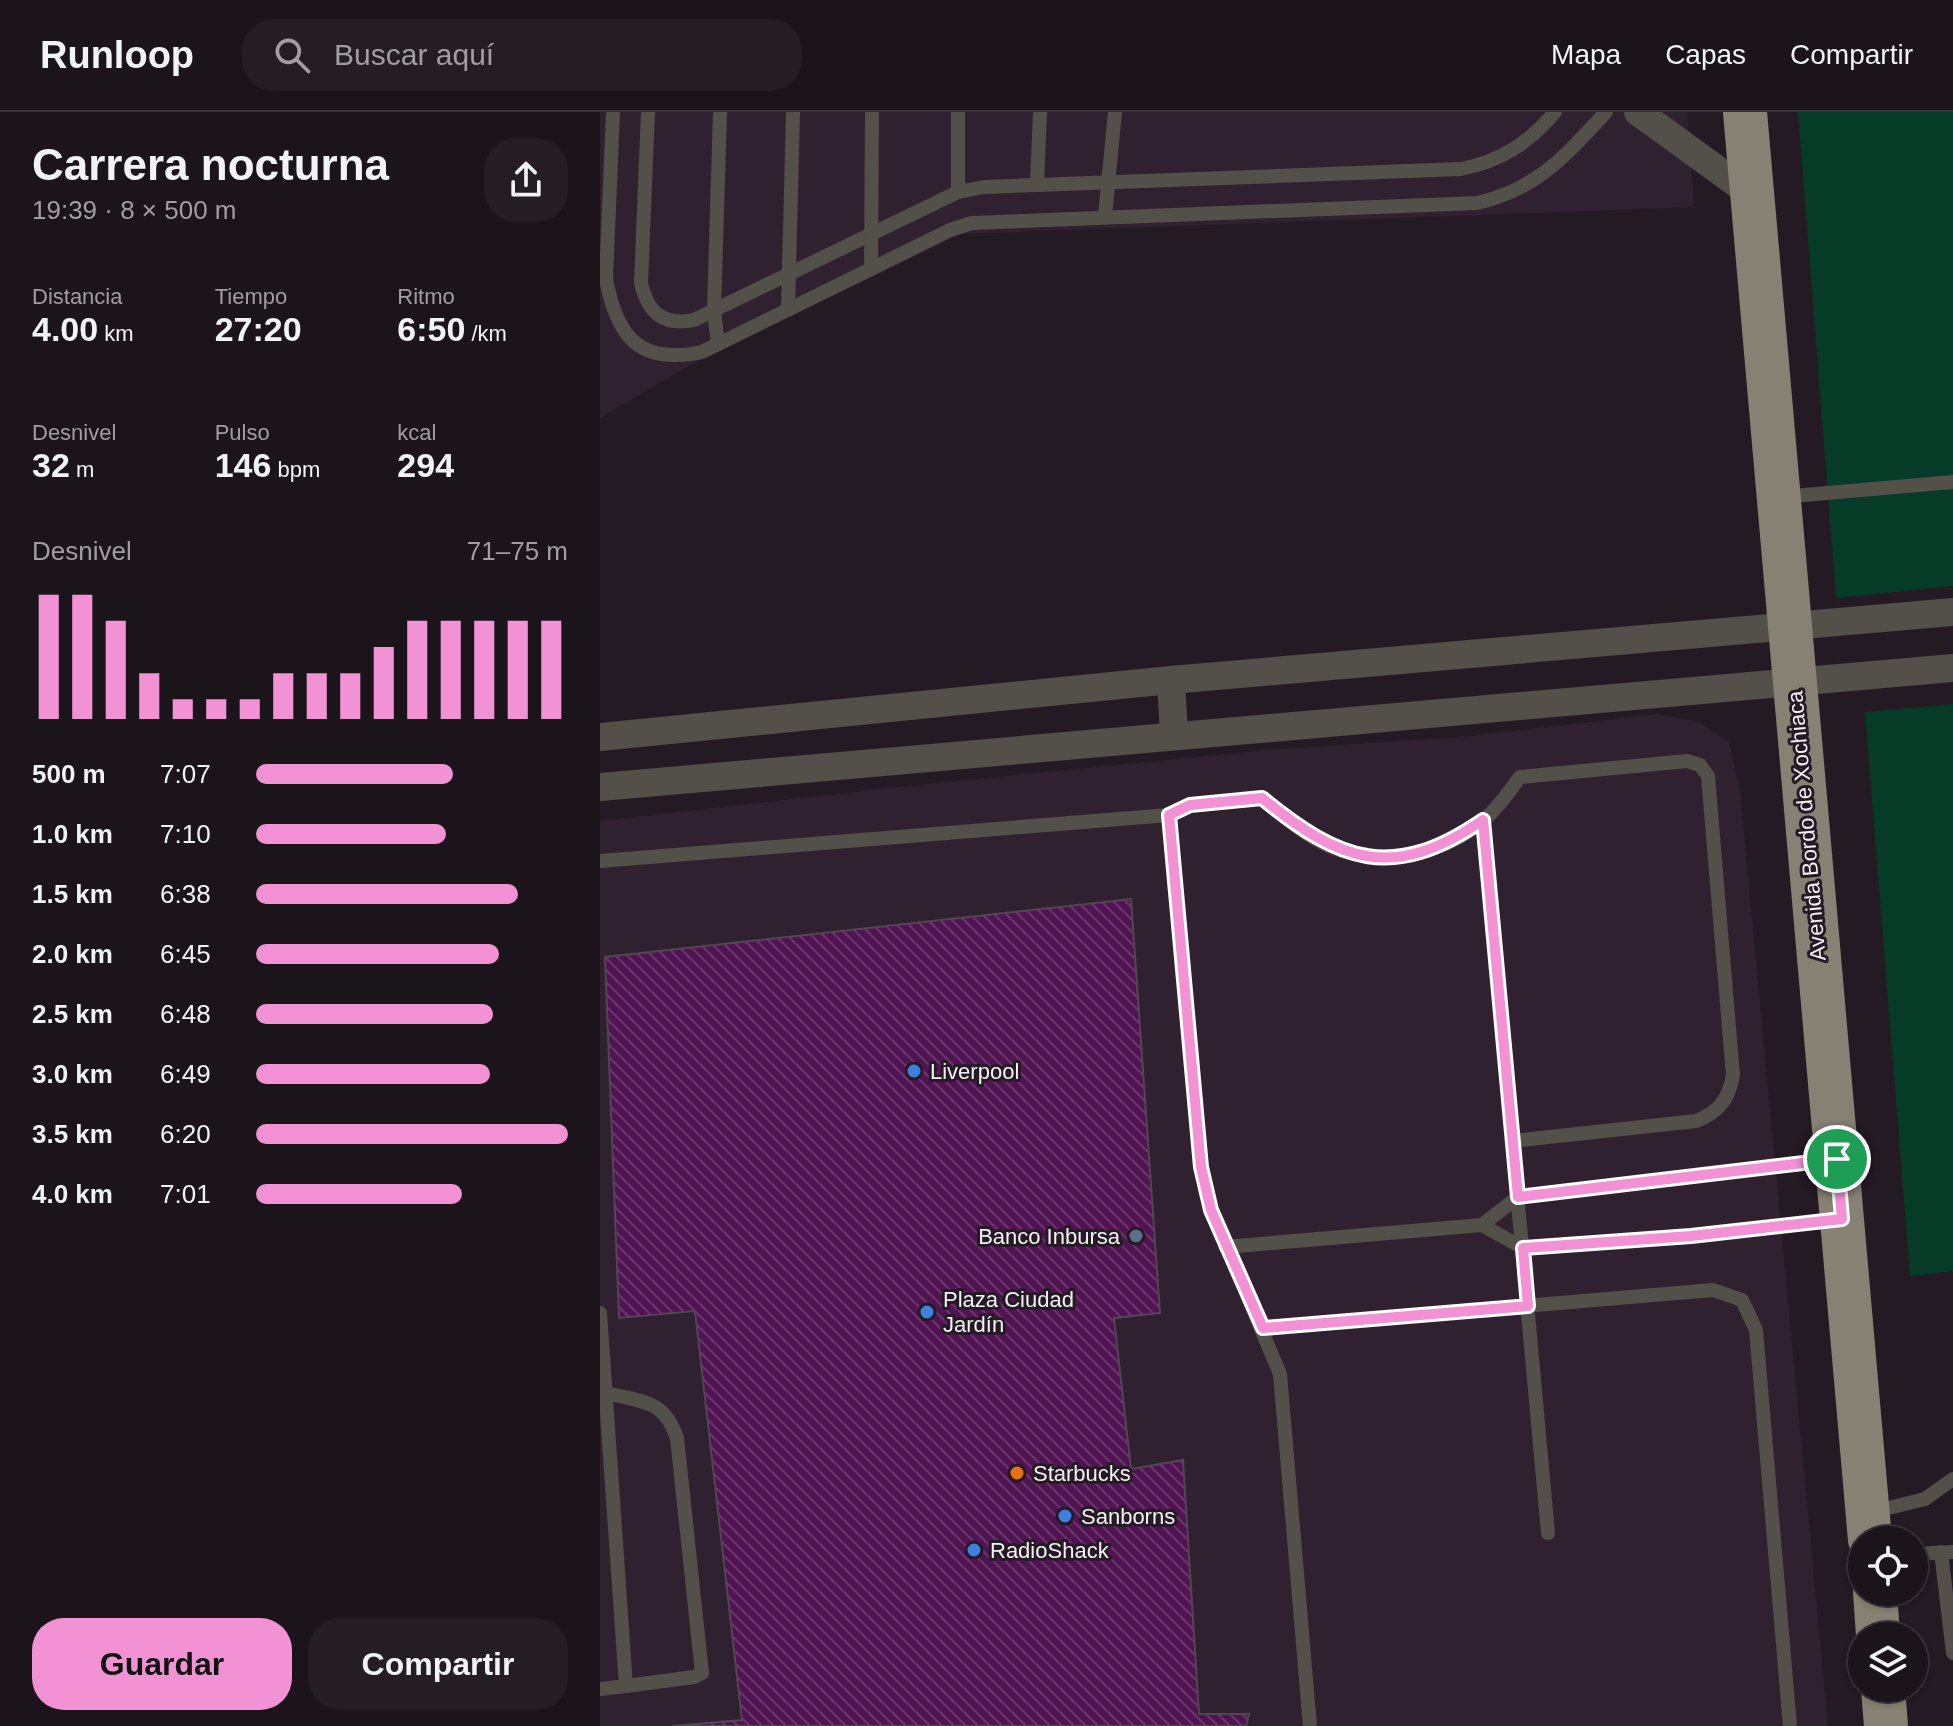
<!DOCTYPE html>
<html lang="es">
<head>
<meta charset="utf-8">
<style>
	body { margin:0; font-family:Helvetica,sans-serif; background:#241d24; color:#f1f3f6; height:100vh; display:flex; flex-direction:column; font-size:30px; white-space:nowrap }
	* { box-sizing:border-box; margin:0 }
	p { font-size:26px; color:#a09ea3 }
	.icon { flex:none; width:44px; height:44px; fill:none; stroke:currentColor; stroke-width:2; stroke-linecap:round; stroke-linejoin:round }
	.map { position:relative; flex:1; overflow:hidden }
	.panel { display:flex; flex-direction:column; background:#1b141b; width:600px }
	.panel>* { flex:none }
	.tools { position:absolute; left:1248px; top:1414px; display:grid; gap:16px }
	.tools a { display:grid; place-items:center; width:80px; height:80px; border-radius:50%; background:#1b141b; box-shadow:0 2px 6px #0004,0 0 0 2px #39333a; font-size:40px }
	.pin { position:absolute; display:grid; place-items:center; width:68px; height:68px; color:#fff; margin:-34px; border:4px solid #fff; border-radius:50%; box-shadow:0 2px 8px #0007 }
	.round { display:grid; place-items:center; flex:none; width:84px; height:84px; border-radius:32px; background:#241d24 }
	.headline { display:flex; align-items:center; justify-content:space-between; height:136px; padding:0 32px }
	h1 { font-size:44px; font-weight:800; line-height:60px }
	.figures { display:grid; grid-template-columns:repeat(3,1fr); gap:12px; height:136px; padding:8px 32px }
	.figures div { display:grid; align-content:center }
	.figures b { font-size:34px; font-weight:800 }
	.figures small { font-size:22px; font-weight:400 }
	.figures p { font-size:22px }
	.chart { height:224px; padding:16px 32px }
	.chart p { display:flex; justify-content:space-between }
	.chart svg { width:100%; height:144px; margin-top:8px; stroke:#f391d5; stroke-width:6 }
	.cta { display:flex; gap:16px; margin-top:auto; padding:16px 32px }
	.cta a { flex:1; height:92px; border-radius:32px; background:#f391d5; color:#111; font-size:32px; font-weight:800; line-height:92px; text-align:center }
	.cta a+a { background:#241d24; color:#f1f3f6 }
	ul { padding:0 32px; list-style:none; font-size:26px }
	li { display:grid; grid-template-columns:128px 96px 1fr; align-items:center; height:60px }
	li i { height:20px; border-radius:10px; background:#f391d5 }
	header { display:flex; align-items:center; gap:48px; box-sizing:border-box; height:112px; padding:0 40px; background:#1b141b; border-bottom:2px solid #39333a }
	header strong { font-size:38px }
	nav { display:flex; gap:44px; margin-inline-start:auto; font-size:28px }
	.search { width:560px; height:72px; background:#241d24; display:flex; align-items:center; gap:20px; box-sizing:border-box; padding:0 28px; border-radius:32px; color:#a09ea3; font-size:30px }
	main { display:flex; flex:1; min-height:0 }
	.map>svg:first-child { display:block }
	.built { fill:#302130 }
	.park { fill:#053b27 }
	.building { fill:url(#building-back-hatch); stroke:#524652; stroke-width:2 }
	.lines { fill:none; stroke-linecap:round; stroke-linejoin:round }
	.service { stroke:#525049; stroke-width:14 }
	.minor { stroke:#525049; stroke-width:28 }
	.primary { stroke:#878174; stroke-width:44 }
	.route-casing { stroke:#fff; stroke-width:16 }
	.route { stroke:#f391d5; stroke-width:10 }
	.shop-dot { fill:#3f7fe0; stroke:#241a24; stroke-width:3 }
	.service-dot { fill:#5c6f8a; stroke:#241a24; stroke-width:3 }
	.food-dot { fill:#e8710a; stroke:#241a24; stroke-width:3 }
	.labels { text-anchor:middle; stroke-width:6; stroke-linejoin:round; paint-order:stroke }
	.street-label { font-size:22px; fill:#f6eff6; stroke:#241a24 }
	.poi-label { font-size:22px; fill:#f6eff6; stroke:#241a24; text-anchor:start }
</style>
</head>
<body>
<header>
<strong>Runloop</strong>
<div class="search"><svg class="icon" aria-label="search" viewBox="0 0 24 24"><circle cx="10" cy="10" r="6"/><path d="M15 15l6 6"/></svg>Buscar aquí</div>
<nav><a>Mapa</a><a>Capas</a><a>Compartir</a></nav>
</header>
<main>
<section class="panel">
<div class="headline"><div><h1>Carrera nocturna</h1><p>19:39 · 8 × 500 m</p></div><a class="round"><svg class="icon" aria-label="share" viewBox="0 0 24 24"><path d="M12 15V3M7 8l5-5 5 5M5 13v7h14v-7"/></svg></a></div>
<div class="figures">
<div><p>Distancia</p><b>4.00<small> km</small></b></div>
<div><p>Tiempo</p><b>27:20</b></div>
<div><p>Ritmo</p><b>6:50<small> /km</small></b></div>
</div>
<div class="figures">
<div><p>Desnivel</p><b>32<small> m</small></b></div>
<div><p>Pulso</p><b>146<small> bpm</small></b></div>
<div><p>kcal</p><b>294</b></div>
</div>
<div class="chart"><p><span>Desnivel</span>71–75 m</p>
<svg viewBox="0 0 160 44" preserveAspectRatio="none"><path d="M5 44V6M15 44V6M25 44V14M35 44V30M45 44V38M55 44V38M65 44V38M75 44V30M85 44V30M95 44V30M105 44V22M115 44V14M125 44V14M135 44V14M145 44V14M155 44V14"/></svg>
</div>
<ul>
<li><b>500 m</b>7:07<i style="width:63%"></i></li>
<li><b>1.0 km</b>7:10<i style="width:61%"></i></li>
<li><b>1.5 km</b>6:38<i style="width:84%"></i></li>
<li><b>2.0 km</b>6:45<i style="width:78%"></i></li>
<li><b>2.5 km</b>6:48<i style="width:76%"></i></li>
<li><b>3.0 km</b>6:49<i style="width:75%"></i></li>
<li><b>3.5 km</b>6:20<i style="width:100%"></i></li>
<li><b>4.0 km</b>7:01<i style="width:66%"></i></li>
</ul>
<div class="cta"><a>Guardar</a><a>Compartir</a></div>
</section>
<div class="map">
<svg width="1353" height="1614" viewBox="0 0 1353 1614">
	<defs>
		<pattern id="building-back-hatch" width="6" height="6" patternUnits="userSpaceOnUse" patternTransform="scale(2)"><rect width="6" height="6" fill="#511452"/><path d="M-1 5l2 2M0 0l6 6M5-1l2 2" fill="none" stroke="#6b366c"/></pattern>
	</defs>
	<rect width="100%" height="100%" fill="#241a24"/>
	<!-- built -->
	<g class="built">
		<polygon points="0,0 1087,0 1094,95 361,122 85,256 0,306"/>
		<polygon points="1058,602 1099,610 1129,631 1140,679 1228,1614 0,1614 0,709 307,674 667,638 871,624"/>
	</g>
	<!-- park -->
	<g class="park">
		<polygon points="1198,0 1353,0 1353,474 1236,486"/>
		<polygon points="1353,592 1353,1159 1310,1164 1265,600"/>
	</g>
	<!-- building -->
	<polygon class="building" points="531,787 560,1201 514,1206 531,1357 583,1348 599,1602 649,1602 646,1614 72,1614 142,1608 95,1199 19,1206 5,845"/>
	<g class="lines">
		<!-- service -->
		<g class="service">
			<path d="M13,0L6,167C17,225 39,253 102,240L350,118L372,111L877,91C938,77 965,44 1006,0"/>
			<path d="M48,0L41,171C48,201 63,214 94,208L358,80L384,75L861,57C901,49 929,31 955,0"/>
			<polyline points="437,73 440,0"/>
			<polyline points="358,80 358,0"/>
			<polyline points="505,104 515,0"/>
			<polyline points="271,157 272,0"/>
			<polyline points="188,198 193,0"/>
			<polyline points="118,232 114,198 120,0"/>
			<polyline points="1182,385 1353,370"/>
			<polyline points="569,703 601,1055 611,1098 680,1262 710,1614"/>
			<polyline points="883,708 948,1421"/>
			<path d="M0,749L569,703L590,693L662,686C681,701 699,719 721,730C772,757 841,745 884,708C898,696 909,680 920,665L1087,649L1100,653L1108,664L1133,963C1129,987 1119,1000 1096,1009L913,1029"/>
			<polyline points="882,1113 923,1136 1091,1124 1238,1107"/>
			<polyline points="625,1135 882,1113 918,1085 1232,1048"/>
			<polyline points="0,1201 26,1574 0,1577"/>
			<polyline points="663,1216 1113,1178 1142,1188 1156,1218 1190,1614"/>
			<path d="M6,1281C42,1290 64,1287 77,1326L102,1561L94,1565L26,1574"/>
			<polyline points="1272,1400 1325,1387 1353,1367"/>
			<polyline points="1341,1440 1353,1541"/>
			<polyline points="1314,1442 1353,1440"/>
		</g>
		<!-- minor -->
		<g class="minor">
			<polyline points="1038,0 1151,82"/>
			<polyline points="571,568 574,623"/>
			<polyline points="0,625 571,568 1353,500"/>
			<polyline points="0,675 1353,556"/>
		</g>
		<!-- primary -->
		<g class="primary">
			<polyline points="1145,0 1270,1428"/>
			<polyline points="1275,1480 1278,1524"/>
			<polyline points="1283,1576 1286,1614"/>
		</g>
	</g>
	<g class="lines">
		<!-- route casing -->
		<g class="route-casing">
			<path id="route" d="M662,686C740,750 793,770 883,708L918,1085L1237,1047L1242,1107L1091,1124L923,1136L928,1194L663,1216L611,1098L601,1055L569,703L590,693Z"/>
		</g>
		<!-- route -->
		<use href="#route" class="route"/>
	</g>
	<!-- markers -->
	<g class="shop-dot">
		<circle cx="314" cy="959" r="8"/>
		<circle cx="327" cy="1200" r="8"/>
		<circle cx="465" cy="1404" r="8"/>
		<circle cx="374" cy="1438" r="8"/>
	</g>
	<circle class="service-dot" cx="536" cy="1124" r="8"/>
	<circle class="food-dot" cx="417" cy="1361" r="8"/>
	<g class="labels">
		<!-- street labels -->
		<g class="street-label">
			<text transform="translate(1206 714) rotate(-95)" y="8">Avenida Bordo de Xochiaca</text>
		</g>
		<!-- poi labels -->
		<g class="poi-label">
			<text x="330" y="967">Liverpool</text>
			<text x="520" y="1132" text-anchor="end">Banco Inbursa</text>
			<text x="343" y="1195">Plaza Ciudad<tspan x="343" dy="25">Jardín</tspan></text>
			<text x="433" y="1369">Starbucks</text>
			<text x="481" y="1412">Sanborns</text>
			<text x="390" y="1446">RadioShack</text>
		</g>
	</g>
</svg>
<div class="tools">
<a><svg class="icon" aria-label="locate" viewBox="0 0 24 24"><circle cx="12" cy="12" r="6"/><path d="M12 2v4M12 18v4M2 12h4M18 12h4"/></svg></a>
<a><svg class="icon" aria-label="layers" viewBox="0 0 24 24"><path d="M12 4l9 5-9 5-9-5zM3 14l9 5 9-5"/></svg></a>
</div>
<div class="pin" style="left:1237px;top:1047px;background:#1e9e55"><svg class="icon" aria-label="arrive" viewBox="0 0 24 24"><path d="M6 21V4h12l-3 4 3 4H6"/></svg></div>
</div>
</main>
</body>
</html>
